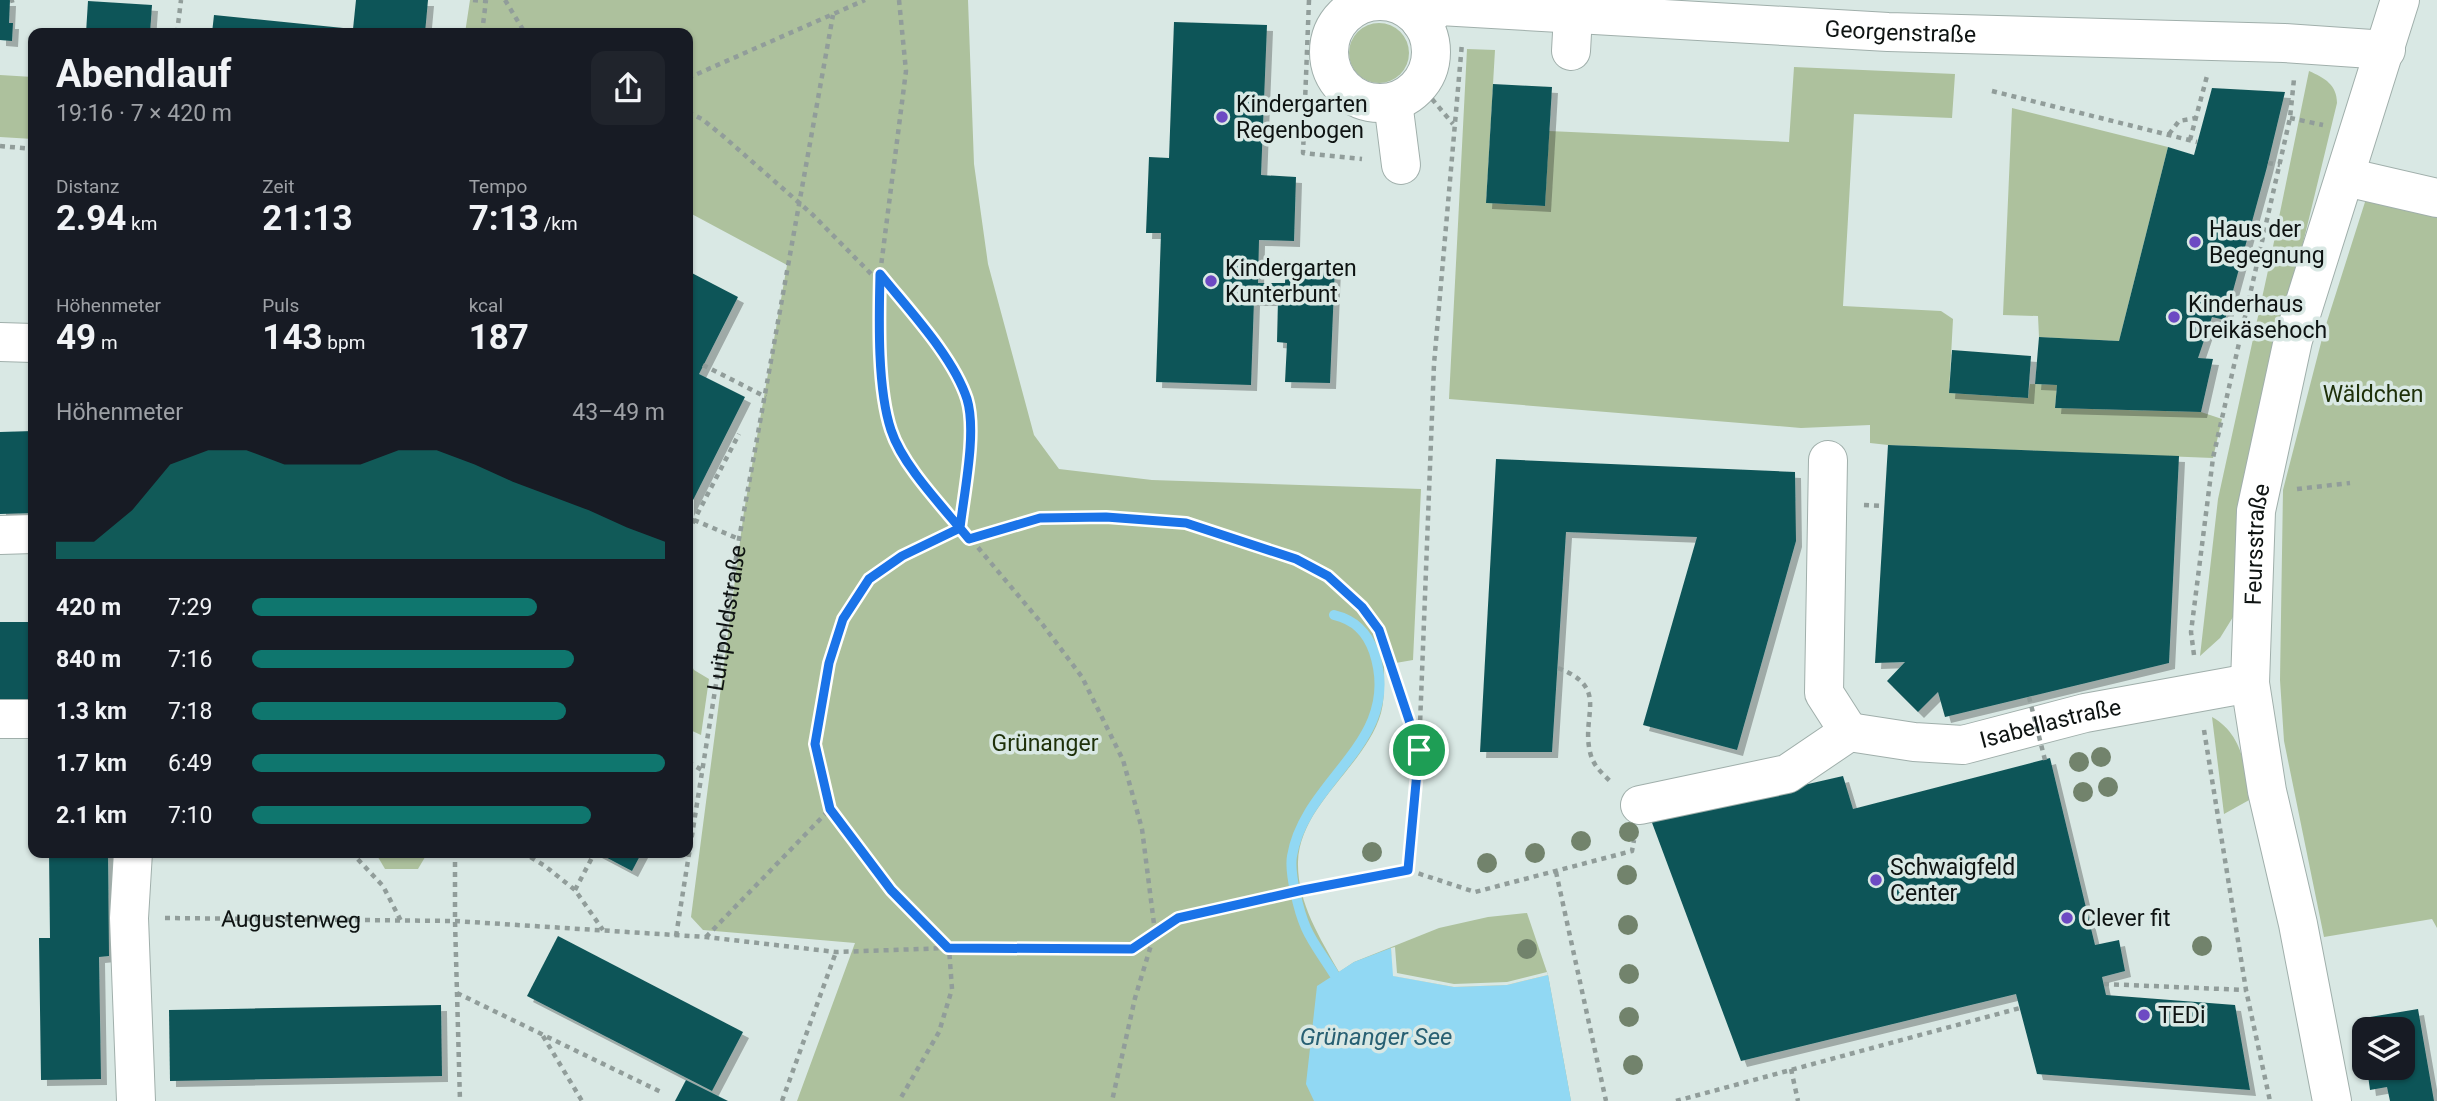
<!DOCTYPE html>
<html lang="de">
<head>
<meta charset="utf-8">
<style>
	body { margin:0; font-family:Roboto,sans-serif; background:#20242c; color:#f1f3f6; height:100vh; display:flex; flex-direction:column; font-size:26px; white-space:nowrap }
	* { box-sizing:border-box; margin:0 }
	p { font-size:23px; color:#9ea1a6 }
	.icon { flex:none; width:38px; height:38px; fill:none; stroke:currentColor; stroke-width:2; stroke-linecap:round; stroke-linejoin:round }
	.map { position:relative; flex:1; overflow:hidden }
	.drawer { position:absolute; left:28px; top:28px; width:665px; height:830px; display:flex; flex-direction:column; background:#171b24; border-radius:14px; box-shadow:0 2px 5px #0004 }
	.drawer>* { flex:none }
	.buttons { position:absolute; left:2352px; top:1017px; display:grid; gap:14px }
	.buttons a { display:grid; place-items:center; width:63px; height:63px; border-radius:14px; background:#171b24; box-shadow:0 2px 5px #0004; font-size:35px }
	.pin { position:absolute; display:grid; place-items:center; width:60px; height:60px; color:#fff; margin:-30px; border:4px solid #fff; border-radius:50%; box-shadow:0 2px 7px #0007 }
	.round { display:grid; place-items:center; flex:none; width:74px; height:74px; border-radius:14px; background:#20242c }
	.head { display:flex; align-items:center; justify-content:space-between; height:119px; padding:0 28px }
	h1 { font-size:38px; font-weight:700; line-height:52px }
	.metrics { display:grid; grid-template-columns:repeat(3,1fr); gap:10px; height:119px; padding:7px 28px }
	.metrics div { display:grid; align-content:center }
	.metrics b { font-size:35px; font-weight:700 }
	.metrics small { font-size:19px; font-weight:400 }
	.metrics p { font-size:19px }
	.chart { height:196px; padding:14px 28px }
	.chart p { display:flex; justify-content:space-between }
	.chart svg { width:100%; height:126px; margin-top:7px; fill:#0f766e; opacity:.7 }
	ul { padding:0 28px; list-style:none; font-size:23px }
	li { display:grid; grid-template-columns:112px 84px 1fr; align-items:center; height:52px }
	li i { height:18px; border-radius:9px; background:#0f766e }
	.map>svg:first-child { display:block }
	.green { fill:#adc19d }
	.water { fill:#91d8f3 }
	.pier { fill:#d9e8e4 }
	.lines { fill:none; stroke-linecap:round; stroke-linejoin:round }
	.stream { stroke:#91d8f3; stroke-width:10 }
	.building { fill:#115558; filter:url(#shadow) }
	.minor-casing { stroke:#a0afab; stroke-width:40 }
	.path { stroke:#919d9a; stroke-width:4.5; stroke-dasharray:5 5; stroke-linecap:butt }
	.minor { stroke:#fff; stroke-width:38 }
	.path-bridge { stroke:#919d9a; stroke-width:4.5; stroke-dasharray:5 5; stroke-linecap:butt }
	.tree { fill:#72836c }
	.route-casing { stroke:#fff; stroke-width:14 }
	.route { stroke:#1a73e8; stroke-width:9 }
	.poi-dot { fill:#6d4ac3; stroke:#d9e8e4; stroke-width:2.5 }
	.labels { text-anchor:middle; stroke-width:7; stroke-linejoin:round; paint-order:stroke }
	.street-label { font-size:23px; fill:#0e1312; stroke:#d9e8e4 }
	.poi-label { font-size:23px; fill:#0e1312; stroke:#d9e8e4; text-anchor:start }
	.park-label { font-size:23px; fill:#1e3009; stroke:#d9e8e4 }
	.water-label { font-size:24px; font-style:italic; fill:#286073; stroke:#d9e8e4 }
</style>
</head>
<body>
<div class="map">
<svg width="2437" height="1101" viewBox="0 0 2437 1101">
	<defs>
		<filter id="shadow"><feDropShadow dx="6" dy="6" stdDeviation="0" flood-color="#0004"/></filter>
	</defs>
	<rect width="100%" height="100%" fill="#d9e8e4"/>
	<!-- green -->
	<g class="green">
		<path d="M470,0H968L974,164L988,264L1034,435L1059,469L1152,480L1421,489L1413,660L1384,665C1384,681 1385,698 1381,713C1366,766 1300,804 1298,862C1297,902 1320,938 1339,972L1354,962L1439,928L1488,917L1527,913L1548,975L1571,1101H797L855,943L703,930L691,917L744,511L787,265L688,212V33H465Z"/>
		<circle cx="1379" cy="53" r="30"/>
		<polygon points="1467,49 1495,50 1486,203 1545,206 1549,131 1789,142 1794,67 1955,74 1952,118 1854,114 1843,306 1941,311 1953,319 1949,393 2028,398 2030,384 2057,385 2055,408 2201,412 2222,419 2213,458 1888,445 1870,443 1870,425 1801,428 1449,399"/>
		<path d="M2309,71C2325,78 2337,85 2337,103L2270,379L2244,530L2233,617L2220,638L2200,656L2218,499L2269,266Z"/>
		<polygon points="0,75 33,77 33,139 0,137"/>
		<polygon points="2012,108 2168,147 2119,341 2039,337 2038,316 2003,315"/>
		<polygon points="2378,201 2437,210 2437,928 2432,919 2324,937 2284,741 2280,680 2283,490 2324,331 2365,202"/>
		<polygon points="688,659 694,670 709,679 701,735 688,729"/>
		<path d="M2212,717C2243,734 2245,768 2251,799L2224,814Z"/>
		<polygon points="375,852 428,852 418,869 385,869"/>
	</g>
	<!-- water -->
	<polygon class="water" points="1391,948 1394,976 1454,987 1507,985 1548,975 1571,1101 1314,1101 1306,1084 1317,986 1354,962"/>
	<!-- pier -->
	<polygon class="pier" points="1395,947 1397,973 1454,984 1507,982 1547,972 1548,975 1507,985 1454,987 1393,976 1391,948"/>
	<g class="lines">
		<!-- stream -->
		<path class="stream" d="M1334,974C1325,959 1313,944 1306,928C1299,912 1289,873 1292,856C1305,778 1404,742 1374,652C1367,632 1355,620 1334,615"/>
	</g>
	<!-- building -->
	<g class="building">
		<polygon points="0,0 10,0 9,23 13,23 12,41 0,40"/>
		<polygon points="356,0 428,0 425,33 212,33 214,15 353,29"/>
		<polygon points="88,1 152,5 150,33 86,33"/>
		<polygon points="1174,22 1267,25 1261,175 1296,177 1294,241 1259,240 1258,283 1285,283 1286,263 1335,265 1330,383 1285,382 1287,343 1277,342 1278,300 1254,300 1251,385 1156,382 1161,233 1146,233 1149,157 1169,158"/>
		<polygon points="1493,84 1552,87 1545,206 1486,203"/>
		<polygon points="2212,88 2285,92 2267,167 2225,320 2212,317 2198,358 2213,359 2201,412 2055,408 2057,385 2035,384 2039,337 2119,341 2168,147 2194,155"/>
		<polygon points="688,271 738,297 699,374 745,397 688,510 688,356 693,346 688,344"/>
		<polygon points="1952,350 2031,356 2028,398 1949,393"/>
		<polygon points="33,431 33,513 0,514 0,432"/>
		<polygon points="1888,445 2179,456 2169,663 1945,717 1938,692 1918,712 1887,681 1905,662 1875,663"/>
		<polygon points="1496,459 1795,472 1796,541 1737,750 1643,725 1697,537 1566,532 1552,752 1480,752"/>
		<rect x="0" y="622" width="33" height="80"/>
		<polygon points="2050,758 2095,945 2119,940 2125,971 2102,977 2106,995 2235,1005 2250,1090 2037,1074 2016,994 1741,1061 1651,820 1843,776 1853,809"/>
		<polygon points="49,852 108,852 109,956 99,957 101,1079 41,1080 39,938 50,938"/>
		<polygon points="596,852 642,852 632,871"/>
		<polygon points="558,936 743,1032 712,1091 527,996"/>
		<polygon points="441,1005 442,1076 170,1081 169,1010"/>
		<polygon points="2418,1009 2434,1101 2390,1101 2387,1087 2370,1090 2367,1068 2403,1068 2403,1029 2364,1029 2363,1046 2358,1019"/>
		<polygon points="686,1080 728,1101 675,1101"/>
	</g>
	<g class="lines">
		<!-- minor casing -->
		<g class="minor-casing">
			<g id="minor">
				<circle cx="1380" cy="52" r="51"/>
				<path id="s3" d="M1421,22L1440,6L1888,32L2284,43L2386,50"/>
				<polyline points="1571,51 1573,15"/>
				<polyline points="1393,102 1401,165"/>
				<polyline points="2346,177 2437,198"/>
				<polyline points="0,342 33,343"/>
				<polyline points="1828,460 1824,693 1849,732"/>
				<polyline points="0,535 33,534"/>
				<polyline points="0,719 33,719"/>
				<path id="s4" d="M1849,732L1914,742L1963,745L2085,713L2250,683"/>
				<polyline points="1640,805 1787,774 1849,732"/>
				<polyline points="133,852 129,918 136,1101"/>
				<path id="s5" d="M2332,1101L2298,924L2267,791L2250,683L2256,511L2293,340L2400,0"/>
			</g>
		</g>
		<!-- path -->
		<g class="path">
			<polyline points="473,0 486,1"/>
			<polyline points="505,0 525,33"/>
			<polyline points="899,0 906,71 880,274 883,396 891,432 913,470 1043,625 1082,677 1123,760 1142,829 1155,932 1135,998 1112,1101"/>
			<polyline points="1309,0 1303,153 1362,159"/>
			<polyline points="10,1 14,0"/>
			<polyline points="177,33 181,0"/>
			<polyline points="482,33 486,0"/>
			<polyline points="688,78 865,0"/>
			<polyline points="1992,91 2197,142"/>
			<polyline points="1432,99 1453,124"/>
			<polyline points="688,112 702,119 723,136 813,215 880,283"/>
			<polyline points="2290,118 2323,125"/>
			<polyline points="2169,134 2179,121 2196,118"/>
			<polyline points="2190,140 2207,76"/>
			<polyline points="0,146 33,149"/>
			<polyline points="2268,163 2280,165"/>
			<path d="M880,274C908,309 953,356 967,399C977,432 964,493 960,528L902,556L869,579L843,619L829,663L815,744L830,809L891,890L949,948L952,989L939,1032L899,1101"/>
			<polyline points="703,365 766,397"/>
			<polyline points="2297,489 2350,483"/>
			<polyline points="1864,505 1884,506"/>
			<polyline points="694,520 739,539"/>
			<polyline points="688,532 739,434"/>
			<polyline points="969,539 1039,518 1106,517 1187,523 1296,559 1328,576 1362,607 1379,630 1418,747"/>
			<polyline points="2194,655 2191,632 2213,458 2290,118 2294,79"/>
			<path d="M1558,668C1610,688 1581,714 1590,752C1593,766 1602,773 1612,783"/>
			<polyline points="2204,730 2246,990 2270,1101"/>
			<polyline points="688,762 702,770"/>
			<polyline points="351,852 383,886 401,921"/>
			<polyline points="455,852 455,921 460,1101"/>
			<polyline points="522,852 545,866 575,890 603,930"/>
			<polyline points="1408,870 1419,750 1434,364 1462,43"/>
			<polyline points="1556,872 1606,1101"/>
			<polyline points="575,890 595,852"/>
			<path id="s1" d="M165,918L455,921L706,937L836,952L949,948L1132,949L1178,918L1303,890L1408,870L1475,892L1632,851L1634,840"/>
			<path id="s2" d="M676,936L739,539L833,15"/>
			<polyline points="706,937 830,809"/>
			<polyline points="2104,984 2246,990"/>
			<polyline points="457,993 663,1093"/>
			<polyline points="543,1036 582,1101"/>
			<polyline points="1791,1069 1798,1101"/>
			<polyline points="782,1101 836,952"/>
			<polyline points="1676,1101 2020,1008"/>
		</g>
		<!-- minor -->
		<use href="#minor" class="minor"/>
		<!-- path-bridge -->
		<polyline class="path-bridge" points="2029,697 2045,760"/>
	</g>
	<!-- trees -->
	<g class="tree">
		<circle cx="2101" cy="757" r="10"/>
		<circle cx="2079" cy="762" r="10"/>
		<circle cx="2108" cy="787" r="10"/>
		<circle cx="2083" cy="792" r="10"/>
		<circle cx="1629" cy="832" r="10"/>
		<circle cx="1581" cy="841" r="10"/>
		<circle cx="1372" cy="852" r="10"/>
		<circle cx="1535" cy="853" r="10"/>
		<circle cx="1487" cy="863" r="10"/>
		<circle cx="1627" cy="875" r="10"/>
		<circle cx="1628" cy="925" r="10"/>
		<circle cx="2202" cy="946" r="10"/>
		<circle cx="1527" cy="949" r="10"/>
		<circle cx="1629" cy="974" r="10"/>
		<circle cx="1629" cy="1017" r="10"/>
		<circle cx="1633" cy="1065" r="10"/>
	</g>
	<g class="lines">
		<!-- route casing -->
		<g class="route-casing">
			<path id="route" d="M1419,750L1379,630L1362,607L1328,576L1296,559L1186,523L1106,517L1040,518L969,539C945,509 903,467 891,430C877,388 879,318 880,274C908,309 953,356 967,399C977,432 964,493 960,528L902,556L869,579L843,619L829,663L815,744L830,809L891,890L948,948L1132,949L1178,918L1303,890L1408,870L1419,750"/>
		</g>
		<!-- route -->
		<use href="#route" class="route"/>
	</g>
	<!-- markers -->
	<g class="poi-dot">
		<circle cx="1222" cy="117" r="7"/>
		<circle cx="2195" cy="242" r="7"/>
		<circle cx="1211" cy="281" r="7"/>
		<circle cx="2174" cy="317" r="7"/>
		<circle cx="1876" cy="880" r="7"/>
		<circle cx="2067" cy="918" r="7"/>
		<circle cx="2144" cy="1015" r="7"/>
	</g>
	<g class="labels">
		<!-- street labels -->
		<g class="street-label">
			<text dy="8" stroke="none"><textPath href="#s3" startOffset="486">Georgenstraße</textPath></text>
			<text dy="8" stroke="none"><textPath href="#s5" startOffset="565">Feursstraße</textPath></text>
			<text dy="8" stroke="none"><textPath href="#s2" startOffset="322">Luitpoldstraße</textPath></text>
			<text dy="8" stroke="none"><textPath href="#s4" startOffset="205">Isabellastraße</textPath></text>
			<text dy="8" stroke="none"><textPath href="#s1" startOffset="126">Augustenweg</textPath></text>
		</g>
		<!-- poi labels -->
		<g class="poi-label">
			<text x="1236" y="112">Kindergarten<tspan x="1236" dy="26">Regenbogen</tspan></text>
			<text x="2209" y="237">Haus der<tspan x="2209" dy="26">Begegnung</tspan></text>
			<text x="1225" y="276">Kindergarten<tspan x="1225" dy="26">Kunterbunt</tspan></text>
			<text x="2188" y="312">Kinderhaus<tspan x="2188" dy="26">Dreikäsehoch</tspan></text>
			<text x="1890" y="875">Schwaigfeld<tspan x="1890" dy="26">Center</tspan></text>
			<text x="2081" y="926">Clever fit</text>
			<text x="2158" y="1023">TEDi</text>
		</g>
		<!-- park labels -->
		<g class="park-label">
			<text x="2373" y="402">Wäldchen</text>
			<text x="1045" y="751">Grünanger</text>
		</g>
		<!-- water labels -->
		<g class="water-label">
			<text x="1376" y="1045">Grünanger See</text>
		</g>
	</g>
</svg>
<div class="buttons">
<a><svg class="icon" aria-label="layers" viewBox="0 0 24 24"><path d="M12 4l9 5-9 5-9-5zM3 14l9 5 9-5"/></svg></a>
</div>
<div class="pin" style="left:1419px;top:750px;background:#1e9e55"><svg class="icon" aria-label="arrive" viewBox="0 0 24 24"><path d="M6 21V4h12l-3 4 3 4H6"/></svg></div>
<section class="drawer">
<div class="head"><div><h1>Abendlauf</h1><p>19:16 · 7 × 420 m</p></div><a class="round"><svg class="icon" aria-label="share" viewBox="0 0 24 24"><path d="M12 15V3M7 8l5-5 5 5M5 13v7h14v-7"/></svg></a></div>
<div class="metrics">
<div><p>Distanz</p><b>2.94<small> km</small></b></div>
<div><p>Zeit</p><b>21:13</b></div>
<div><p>Tempo</p><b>7:13<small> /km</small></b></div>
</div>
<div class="metrics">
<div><p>Höhenmeter</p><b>49<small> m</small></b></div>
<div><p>Puls</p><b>143<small> bpm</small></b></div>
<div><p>kcal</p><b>187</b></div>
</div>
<div class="chart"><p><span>Höhenmeter</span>43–49 m</p>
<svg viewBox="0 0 160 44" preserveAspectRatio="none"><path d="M0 44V38L10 38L20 27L30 11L40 6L50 6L60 11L70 11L80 11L90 6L100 6L110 11L120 17L130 22L140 27L150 33L160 38V44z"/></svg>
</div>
<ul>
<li><b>420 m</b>7:29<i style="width:69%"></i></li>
<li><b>840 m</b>7:16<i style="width:78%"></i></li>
<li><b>1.3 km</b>7:18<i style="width:76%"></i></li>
<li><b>1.7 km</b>6:49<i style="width:100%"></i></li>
<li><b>2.1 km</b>7:10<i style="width:82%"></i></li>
</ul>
</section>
</div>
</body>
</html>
